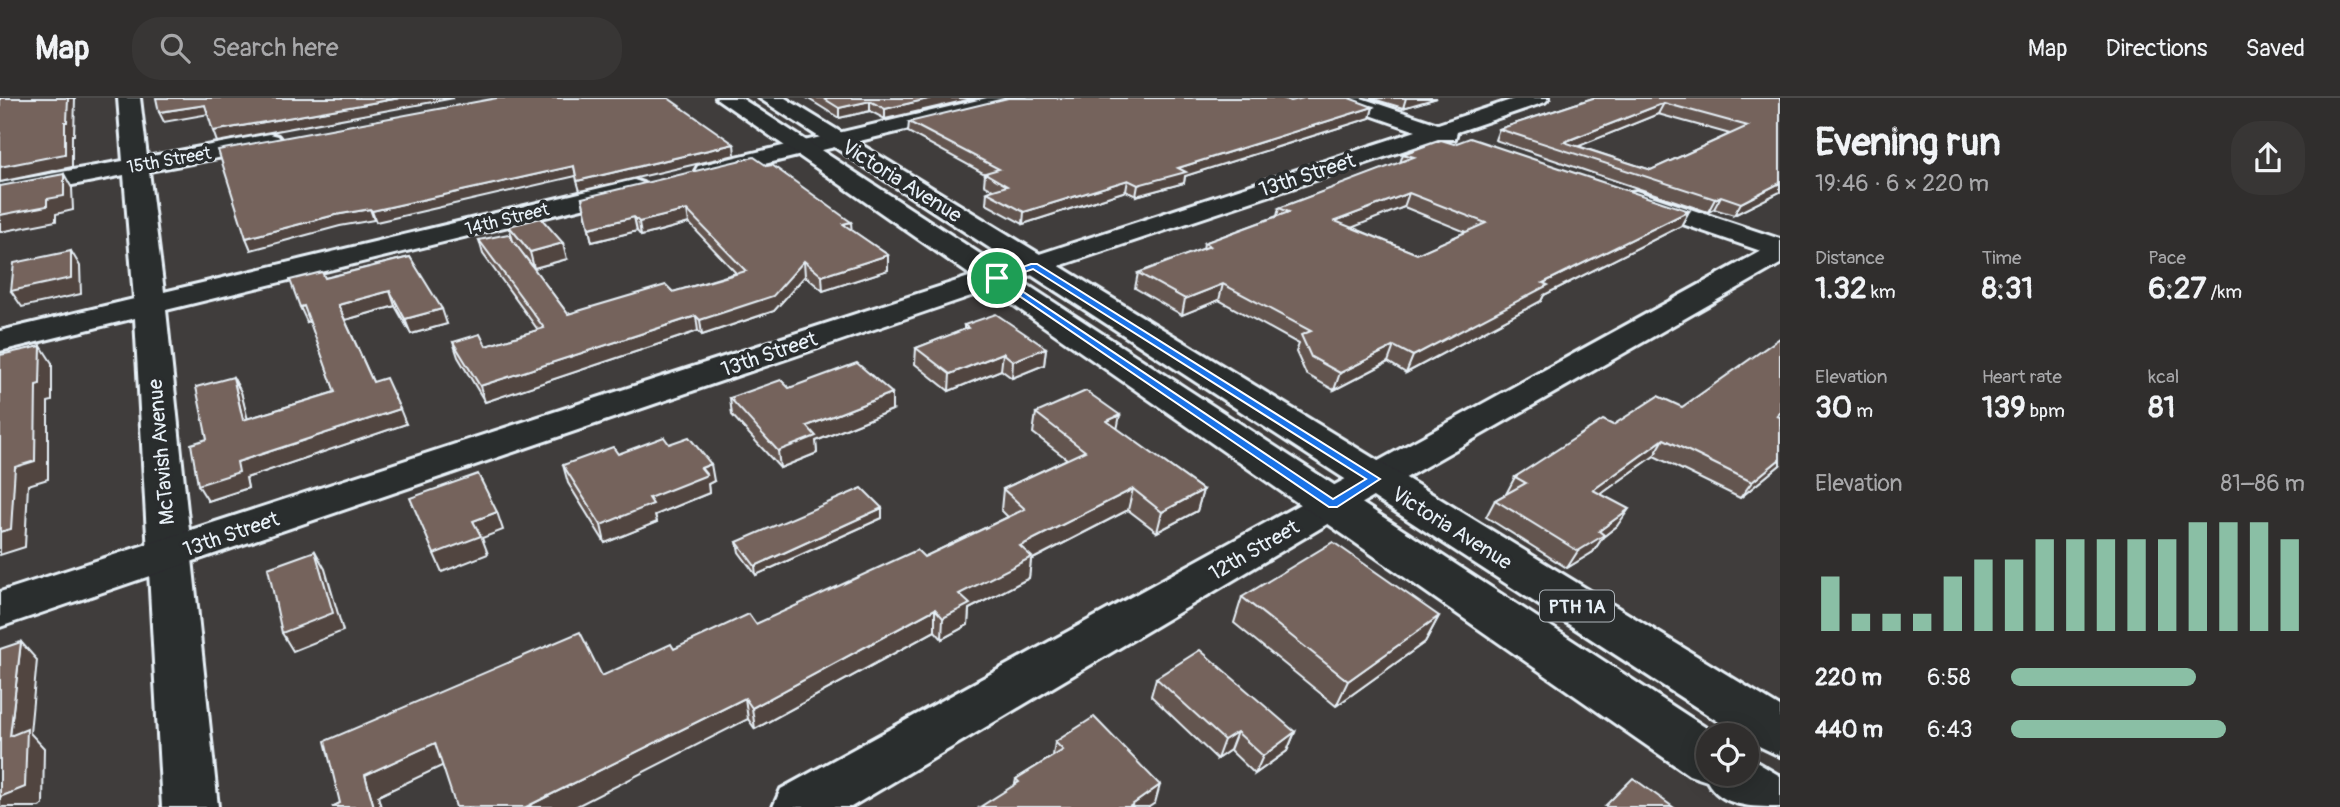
<!DOCTYPE html>
<html lang="en">
<head>
<meta charset="utf-8">
<style>
	body { margin:0; font-family:Pangolin,sans-serif; background:#383635; color:#f1f3f6; height:100vh; display:flex; flex-direction:column; font-size:26px; white-space:nowrap }
	* { box-sizing:border-box; margin:0 }
	p { font-size:23px; color:#a8a8aa }
	.icon { flex:none; width:38px; height:38px; fill:none; stroke:currentColor; stroke-width:2; stroke-linecap:round; stroke-linejoin:round }
	.map { position:relative; flex:1; overflow:hidden }
	.sheet { display:flex; flex-direction:column; background:#302e2d; width:560px }
	.sheet>* { flex:none }
	.tools { position:absolute; left:1696px; top:625px; display:grid; gap:14px }
	.tools a { display:grid; place-items:center; width:63px; height:63px; border-radius:50%; background:#302e2d; box-shadow:0 4px 18px #0003,0 0 0 2px #4b4a49; font-size:35px }
	.pin { position:absolute; display:grid; place-items:center; width:60px; height:60px; color:#fff; margin:-30px; border:4px solid #fff; border-radius:50%; box-shadow:0 2px 7px #0007 }
	.round { display:grid; place-items:center; flex:none; width:74px; height:74px; border-radius:28px; background:#383635 }
	.summary { display:flex; align-items:center; justify-content:space-between; height:119px; padding:0 35px }
	h1 { font-size:38px; font-weight:700; line-height:52px }
	.figures { display:grid; grid-template-columns:repeat(3,1fr); gap:10px; height:119px; padding:7px 35px }
	.figures div { display:grid; align-content:center }
	.figures b { font-size:30px; font-weight:700 }
	.figures small { font-size:19px; font-weight:400 }
	.figures p { font-size:19px }
	.chart { height:196px; padding:14px 35px }
	.chart p { display:flex; justify-content:space-between }
	.chart svg { width:100%; height:126px; margin-top:7px; stroke:#8abfa5; stroke-width:6 }
	ul { padding:0 35px; list-style:none; font-size:23px }
	li { display:grid; grid-template-columns:112px 84px 1fr; align-items:center; height:52px }
	li i { height:18px; border-radius:9px; background:#8abfa5 }
	header { display:flex; align-items:center; gap:42px; box-sizing:border-box; height:98px; padding:0 35px; background:#302e2d; border-bottom:2px solid #4b4a49 }
	header strong { font-size:33px }
	nav { display:flex; gap:38px; margin-inline-start:auto; font-size:24px }
	.search { width:490px; height:63px; background:#383635; display:flex; align-items:center; gap:18px; box-sizing:border-box; padding:0 24px; border-radius:28px; color:#a8a8aa; font-size:26px }
	main { display:flex; flex:1; min-height:0 }
	.map>svg:first-child { display:block }
	.lines { fill:none; stroke-linecap:round; stroke-linejoin:round }
	.minor-casing { stroke:#e8f1f8; stroke-width:6 }
	.tertiary-casing { stroke:#e8f1f8; stroke-width:6 }
	.primary-casing { stroke:#e8f1f8; stroke-width:6 }
	.minor { fill:#2a2d2e; fill-rule:evenodd }
	.tertiary { fill:#2a2d2e; fill-rule:evenodd }
	.primary { fill:#2a2d2e; fill-rule:evenodd }
	.wall { fill:#64554f; stroke:#e8f1f8; stroke-width:2; fill-rule:evenodd }
	.shaded-wall { fill:#514540; stroke:#e8f1f8; stroke-width:2 }
	.building { fill:#74635c; stroke:#e8f1f8; stroke-width:2; fill-rule:evenodd }
	.route { fill:#1a73e8; stroke:#fff; stroke-width:2; fill-rule:evenodd }
	.labels { text-anchor:middle; stroke-width:7; stroke-linejoin:round; paint-order:stroke }
	.far-street-label { font-size:18px; fill:#e8f1f8; stroke:#2a2d2e }
	.shield { fill:#2a2d2e; stroke:#afb6bb; stroke-width:2 }
	.shield-label { font-size:19px; font-weight:bold; fill:#e8f1f8 }
	.street-label { font-size:21px; fill:#e8f1f8; stroke:#2a2d2e }
</style>
</head>
<body>
<header>
<strong>Map</strong>
<div class="search"><svg class="icon" aria-label="search" viewBox="0 0 24 24"><circle cx="10" cy="10" r="6"/><path d="M15 15l6 6"/></svg>Search here</div>
<nav><a>Map</a><a>Directions</a><a>Saved</a></nav>
</header>
<main>
<div class="map">
<svg width="1780" height="709" viewBox="0 0 1780 709">
	<rect width="100%" height="100%" fill="#403d3c"/>
	<filter id="ink" filterUnits="userSpaceOnUse"><feTurbulence type="fractalNoise" baseFrequency=".0143" numOctaves="2"/><feDisplacementMap in="SourceGraphic" scale="14" xChannelSelector="R" yChannelSelector="G"/><feConvolveMatrix kernelMatrix="1 2 1 2 8 2 1 2 1" color-interpolation-filters="sRGB"/></filter>
	<g filter="url(#ink)">
		<g class="lines">
			<!-- minor casing -->
			<g class="minor-casing">
				<g id="minor">
					<polygon points="118,0 140,0 147,59 270,36 278,38 282,43 278,48 270,50 149,73 164,194 634,82 643,85 647,90 643,95 166,212 218,709 162,709 135,220 0,253 0,233 134,201 124,77 0,101 0,85 123,63"/>
					<polygon points="987,0 1025,0 1021,4 707,80 698,78 695,73 698,68"/>
					<polygon points="1329,0 1361,0 1438,26 1517,0 1549,0 1545,4 1457,34 1455,41 1438,41 1044,173 1034,176 1024,173 1019,167 1024,161 1416,33 1333,4"/>
					<polygon points="1636,93 1780,141 1780,166 1388,390 851,709 773,709 781,691 1761,153 1627,107 1623,101 1627,95"/>
				</g>
			</g>
			<!-- tertiary casing -->
			<g class="tertiary-casing">
				<polygon id="tertiary" points="1034,158 1044,161 1049,167 1044,173 0,529 0,494"/>
			</g>
			<!-- primary casing -->
			<g class="primary-casing">
				<g id="primary">
					<path d="M716,0H741L1717,637H1708V676H1746V658L1780,678V709C1752,709 1721,709 1707,683L1689,677Z"/>
					<polygon points="759,0 785,0 1780,609 1780,658 1746,642 1746,637 1739,637"/>
				</g>
			</g>
			<!-- minor -->
			<use href="#minor" class="minor"/>
			<!-- tertiary -->
			<use href="#tertiary" class="tertiary"/>
			<!-- primary -->
			<use href="#primary" class="primary"/>
		</g>
		<!-- wall -->
		<g class="wall">
			<polygon points="807,0 976,0 885,21 870,13 839,20"/>
			<polygon points="1370,0 1437,0 1403,10"/>
			<path d="M1593,0H1780V94L1734,117L1714,111L1708,114L1495,42L1499,31ZM1658,16L1730,36L1651,72L1578,48Z"/>
			<polygon points="1291,3 1373,9 1370,20 1185,78 1184,85 1136,98 1126,93 1023,126 986,106 987,94 993,92 984,87 985,76 908,34 909,24"/>
			<path d="M1403,56L1689,113L1681,128L1544,197L1541,203L1406,275L1388,264L1334,292L1306,276L1296,254L1299,246L1219,202L1182,217L1135,190L1138,175L1203,151L1204,145L1277,118L1279,110L1400,65ZM1404,109L1466,134L1417,156L1351,129Z"/>
			<polygon points="582,100 851,124 851,132 888,157 888,172 823,193 805,178 774,213 702,237 698,233 485,304 458,259 453,244 486,248 538,232 483,156 479,142 513,143 509,128 567,161 534,170 514,145 568,216 673,194 736,175 689,125 641,138 637,133 592,144"/>
			<polygon points="410,159 447,226 411,236 395,208 345,222 373,284 406,326 246,380 248,390 208,403 207,341 233,279 241,294 247,321 335,294 310,223 307,224 325,180"/>
			<polygon points="964,227 1046,250 1044,267 1012,280 1001,272 949,293 915,266 916,250 964,232"/>
			<polygon points="789,290 892,312 816,343 817,355 780,370 732,317 730,300"/>
			<polygon points="1036,315 1117,331 1203,392 1197,413 1157,434 1128,412 1031,462 1029,480 969,511 968,527 942,541 935,533 755,631 748,621 442,667 378,698 332,709 602,578 674,551 756,526 924,459 1008,419 1001,412 1003,391 1067,361 1033,335"/>
			<polygon points="1613,327 1780,367 1740,400 1654,358 1601,396 1617,428 1603,439 1593,454 1567,470 1486,419 1495,402 1506,396 1515,379"/>
			<polygon points="669,346 714,383 708,386 709,395 655,417 657,424 605,445 568,385 563,367"/>
			<polygon points="882,420 756,477 739,454 737,444"/>
			<polygon points="1242,499 1439,518 1425,544 1336,608 1234,525"/>
			<polygon points="1156,580 1295,634 1287,653 1255,676 1230,652 1217,661 1151,598"/>
			<polygon points="1055,644 1155,705 1015,686 1016,681 1053,658"/>
		</g>
		<!-- shaded-wall -->
		<g class="shaded-wall">
			<polygon points="68,0 75,0 74,37 72,37 72,69 0,84 0,69 65,24"/>
			<polygon points="400,0 454,0 217,44 213,33"/>
			<polygon points="932,0 976,0 885,21 885,11"/>
			<polygon points="1406,0 1437,0 1403,10"/>
			<polygon points="870,3 870,13 839,20 839,10"/>
			<polygon points="1664,5 1658,16 1567,53 1564,44"/>
			<polygon points="205,7 209,16 164,24 159,14"/>
			<polygon points="1373,9 1370,20 1185,78 1184,85 1136,98 1138,87 1178,70"/>
			<polygon points="734,46 735,57 580,93 577,83"/>
			<polygon points="574,68 576,78 376,124 372,113"/>
			<polygon points="64,76 72,90 73,112 56,116 56,123 0,134 0,117 47,101"/>
			<polygon points="1128,82 1126,93 1023,126 1024,114"/>
			<polygon points="1780,85 1780,94 1734,117 1741,105"/>
			<polygon points="1409,95 1404,109 1331,138 1335,123"/>
			<polygon points="1721,98 1714,111 1708,114 1715,101"/>
			<polygon points="370,111 374,122 340,128 251,152 246,140 335,117"/>
			<polygon points="687,112 689,125 641,138 639,124"/>
			<polygon points="1689,113 1681,128 1544,197 1541,203 1406,275 1413,258 1543,185"/>
			<polygon points="634,119 637,133 592,144 589,130"/>
			<polygon points="851,124 852,137 843,126"/>
			<polygon points="563,145 567,161 534,170 530,154"/>
			<polygon points="71,153 80,168 81,196 22,209 11,193"/>
			<polygon points="888,157 888,172 823,193 822,178"/>
			<polygon points="804,163 805,178 774,213 702,237 700,222"/>
			<polygon points="1223,186 1219,202 1182,217 1185,201"/>
			<polygon points="390,193 395,208 345,222 338,207"/>
			<polygon points="304,208 311,222 307,224 300,209"/>
			<polygon points="442,211 447,226 411,236 405,221"/>
			<polygon points="696,218 698,233 485,304 480,288"/>
			<polygon points="41,248 52,265 52,303 48,304 48,381 28,387 25,449 0,457 0,434 15,369 36,287"/>
			<polygon points="1394,248 1388,264 1334,292 1340,275"/>
			<polygon points="1046,250 1044,267 1012,280 1013,263"/>
			<polygon points="1003,255 1001,272 949,293 950,276"/>
			<polygon points="233,279 241,294 252,338 243,322"/>
			<polygon points="892,295 892,312 816,343 817,355 780,370 778,353 807,328"/>
			<polygon points="400,311 406,326 246,380 248,390 208,403 198,387 237,364"/>
			<polygon points="1120,317 1116,337 1107,323"/>
			<polygon points="1664,341 1654,358 1583,409 1593,392"/>
			<polygon points="1780,361 1780,367 1740,400 1752,384"/>
			<polygon points="711,366 714,383 708,386 709,395 655,417 657,424 605,445 601,427 701,370"/>
			<polygon points="1133,391 1128,412 1031,462 1029,480 969,511 968,527 942,541 943,520 959,496 1020,448"/>
			<polygon points="1203,392 1197,413 1157,434 1162,414"/>
			<polygon points="882,410 882,420 756,477 755,468"/>
			<polygon points="1629,411 1617,428 1603,439 1593,454 1567,470 1578,453 1599,433"/>
			<polygon points="497,414 503,432 482,440 488,456 442,474 434,456 473,423"/>
			<polygon points="315,453 325,471 343,533 293,553 282,535"/>
			<polygon points="935,511 935,533 755,631 752,610"/>
			<polygon points="1439,518 1425,544 1336,608 1348,583"/>
			<polygon points="21,544 37,562 30,635 44,650 43,707 39,709 0,709 0,699 10,638"/>
			<polygon points="745,600 748,621 575,709 526,709"/>
			<polygon points="1237,634 1230,652 1217,661 1224,642"/>
			<polygon points="1295,634 1287,653 1255,676 1263,658"/>
			<polygon points="435,645 446,666 378,698 381,709 374,709 365,677"/>
			<polygon points="1160,687 1155,705 1149,709 1129,709"/>
		</g>
		<!-- building -->
		<g class="building">
			<polygon points="0,0 68,0 67,24 65,24 65,56 0,69"/>
			<polygon points="156,0 400,0 213,33 205,7 159,14"/>
			<polygon points="497,0 668,0 734,46 577,83 574,68 372,113 370,111 335,117 246,140 218,52"/>
			<polygon points="823,0 932,0 885,11 870,3 839,10"/>
			<polygon points="1008,0 1282,0 1291,3 1304,0 1349,0 1373,9 1178,70 1186,74 1138,87 1128,82 1024,114 987,94 1007,88 985,75 999,71 909,24"/>
			<path d="M1593,0H1780V85L1741,105L1721,98L1715,101L1499,31ZM1664,5L1748,28L1651,72L1564,44Z"/>
			<path d="M1470,40L1689,113L1543,185L1548,187L1413,258L1394,248L1340,275L1311,259L1301,237L1311,233L1223,186L1185,201L1138,175L1210,148L1204,145L1289,114L1279,110L1414,59L1403,56L1441,42L1454,46ZM1409,95L1486,125L1417,156L1335,123Z"/>
			<polygon points="754,59 767,68 772,67 851,124 843,126 888,157 822,178 804,163 773,198 700,222 696,218 480,288 453,244 480,236 486,248 544,230 479,142 508,136 568,216 666,187 673,194 746,173 687,112 639,124 634,119 589,130 582,100"/>
			<polygon points="64,76 64,98 47,101 47,108 0,117 0,88"/>
			<polygon points="541,120 563,145 530,154 509,128"/>
			<polygon points="71,153 71,180 11,193 14,165"/>
			<polygon points="410,159 442,211 405,221 390,193 338,207 373,284 386,280 400,311 237,364 239,374 198,387 191,346 207,341 196,289 233,279 243,322 335,294 304,208 300,209 290,182 322,174 325,180"/>
			<polygon points="996,216 1046,250 1013,263 1003,255 950,276 916,250 968,230 964,227"/>
			<polygon points="1780,240 1780,315 1777,318 1780,319 1780,361 1752,384 1664,341 1593,392 1629,411 1599,433 1604,437 1578,453 1495,402 1526,385 1515,379 1603,322 1613,327 1658,298 1682,309"/>
			<polygon points="41,248 40,286 36,287 35,363 15,369 11,431 0,434 0,257"/>
			<polygon points="857,265 892,295 807,328 816,338 778,353 730,300 781,282 789,290"/>
			<polygon points="1086,293 1120,317 1107,323 1203,392 1162,414 1133,391 1020,448 1032,459 959,496 970,506 943,520 935,511 752,610 745,600 526,709 456,709 435,645 365,677 374,709 332,709 340,705 325,643 580,534 602,578 671,546 674,551 749,516 756,526 917,452 924,459 1025,411 1003,391 1085,353 1036,315"/>
			<polygon points="664,339 669,346 689,339 711,366 701,370 707,377 649,400 653,406 601,427 563,367 613,349 618,356"/>
			<polygon points="478,376 497,414 473,423 481,438 434,456 410,400"/>
			<polygon points="862,390 882,410 755,468 737,444"/>
			<polygon points="1333,444 1439,518 1348,583 1242,499"/>
			<polygon points="315,453 333,515 282,535 268,470"/>
			<polygon points="21,544 10,638 27,631 25,689 0,699 0,551"/>
			<polygon points="1200,552 1295,634 1263,658 1237,634 1224,642 1156,580"/>
			<polygon points="1094,619 1160,687 1129,709 980,709 1019,684 1016,681 1063,652 1055,644"/>
			<polygon points="1633,680 1673,709 1607,709 1605,708"/>
		</g>
	</g>
	<!-- route -->
	<path class="route" d="M1031,166H1037L1380,381L1337,409H1329L993,180ZM1033,171L1366,381L1333,401L1004,181Z"/>
	<g class="labels">
		<!-- far-street labels -->
		<g class="far-street-label">
			<text transform="translate(169 62) rotate(-10)" y="6">15th Street</text>
			<text transform="translate(507 121) rotate(-14)" y="6">14th Street</text>
		</g>
		<!-- shield labels -->
		<rect class="shield" x="1540" y="492.5" width="74" height="31" rx="5"/>
		<g class="shield-label">
			<text x="1577" y="515">PTH 1A</text>
		</g>
		<!-- street labels -->
		<g class="street-label">
			<text transform="translate(1307 77) rotate(-18)" y="7">13th Street</text>
			<text transform="translate(902 83) rotate(32)" y="7">Victoria Avenue</text>
			<text transform="translate(769 256) rotate(-19)" y="7">13th Street</text>
			<text transform="translate(161 354) rotate(-95)" y="7">McTavish Avenue</text>
			<text transform="translate(1452 430) rotate(32)" y="7">Victoria Avenue</text>
			<text transform="translate(231 436) rotate(-19)" y="7">13th Street</text>
			<text transform="translate(1254 452) rotate(-30)" y="7">12th Street</text>
		</g>
	</g>
</svg>
<div class="tools">
<a><svg class="icon" aria-label="locate" viewBox="0 0 24 24"><circle cx="12" cy="12" r="6"/><path d="M12 2v4M12 18v4M2 12h4M18 12h4"/></svg></a>
</div>
<div class="pin" style="left:997px;top:180px;background:#1e9e55"><svg class="icon" aria-label="arrive" viewBox="0 0 24 24"><path d="M6 21V4h12l-3 4 3 4H6"/></svg></div>
</div>
<section class="sheet">
<div class="summary"><div><h1>Evening run</h1><p>19:46 · 6 × 220 m</p></div><a class="round"><svg class="icon" aria-label="share" viewBox="0 0 24 24"><path d="M12 15V3M7 8l5-5 5 5M5 13v7h14v-7"/></svg></a></div>
<div class="figures">
<div><p>Distance</p><b>1.32<small> km</small></b></div>
<div><p>Time</p><b>8:31</b></div>
<div><p>Pace</p><b>6:27<small> /km</small></b></div>
</div>
<div class="figures">
<div><p>Elevation</p><b>30<small> m</small></b></div>
<div><p>Heart rate</p><b>139<small> bpm</small></b></div>
<div><p>kcal</p><b>81</b></div>
</div>
<div class="chart"><p><span>Elevation</span>81–86 m</p>
<svg viewBox="0 0 160 44" preserveAspectRatio="none"><path d="M5 44V25M15 44V38M25 44V38M35 44V38M45 44V25M55 44V19M65 44V19M75 44V12M85 44V12M95 44V12M105 44V12M115 44V12M125 44V6M135 44V6M145 44V6M155 44V12"/></svg>
</div>
<ul>
<li><b>220 m</b>6:58<i style="width:63%"></i></li>
<li><b>440 m</b>6:43<i style="width:73%"></i></li>
</ul>
</section>
</main>
</body>
</html>
